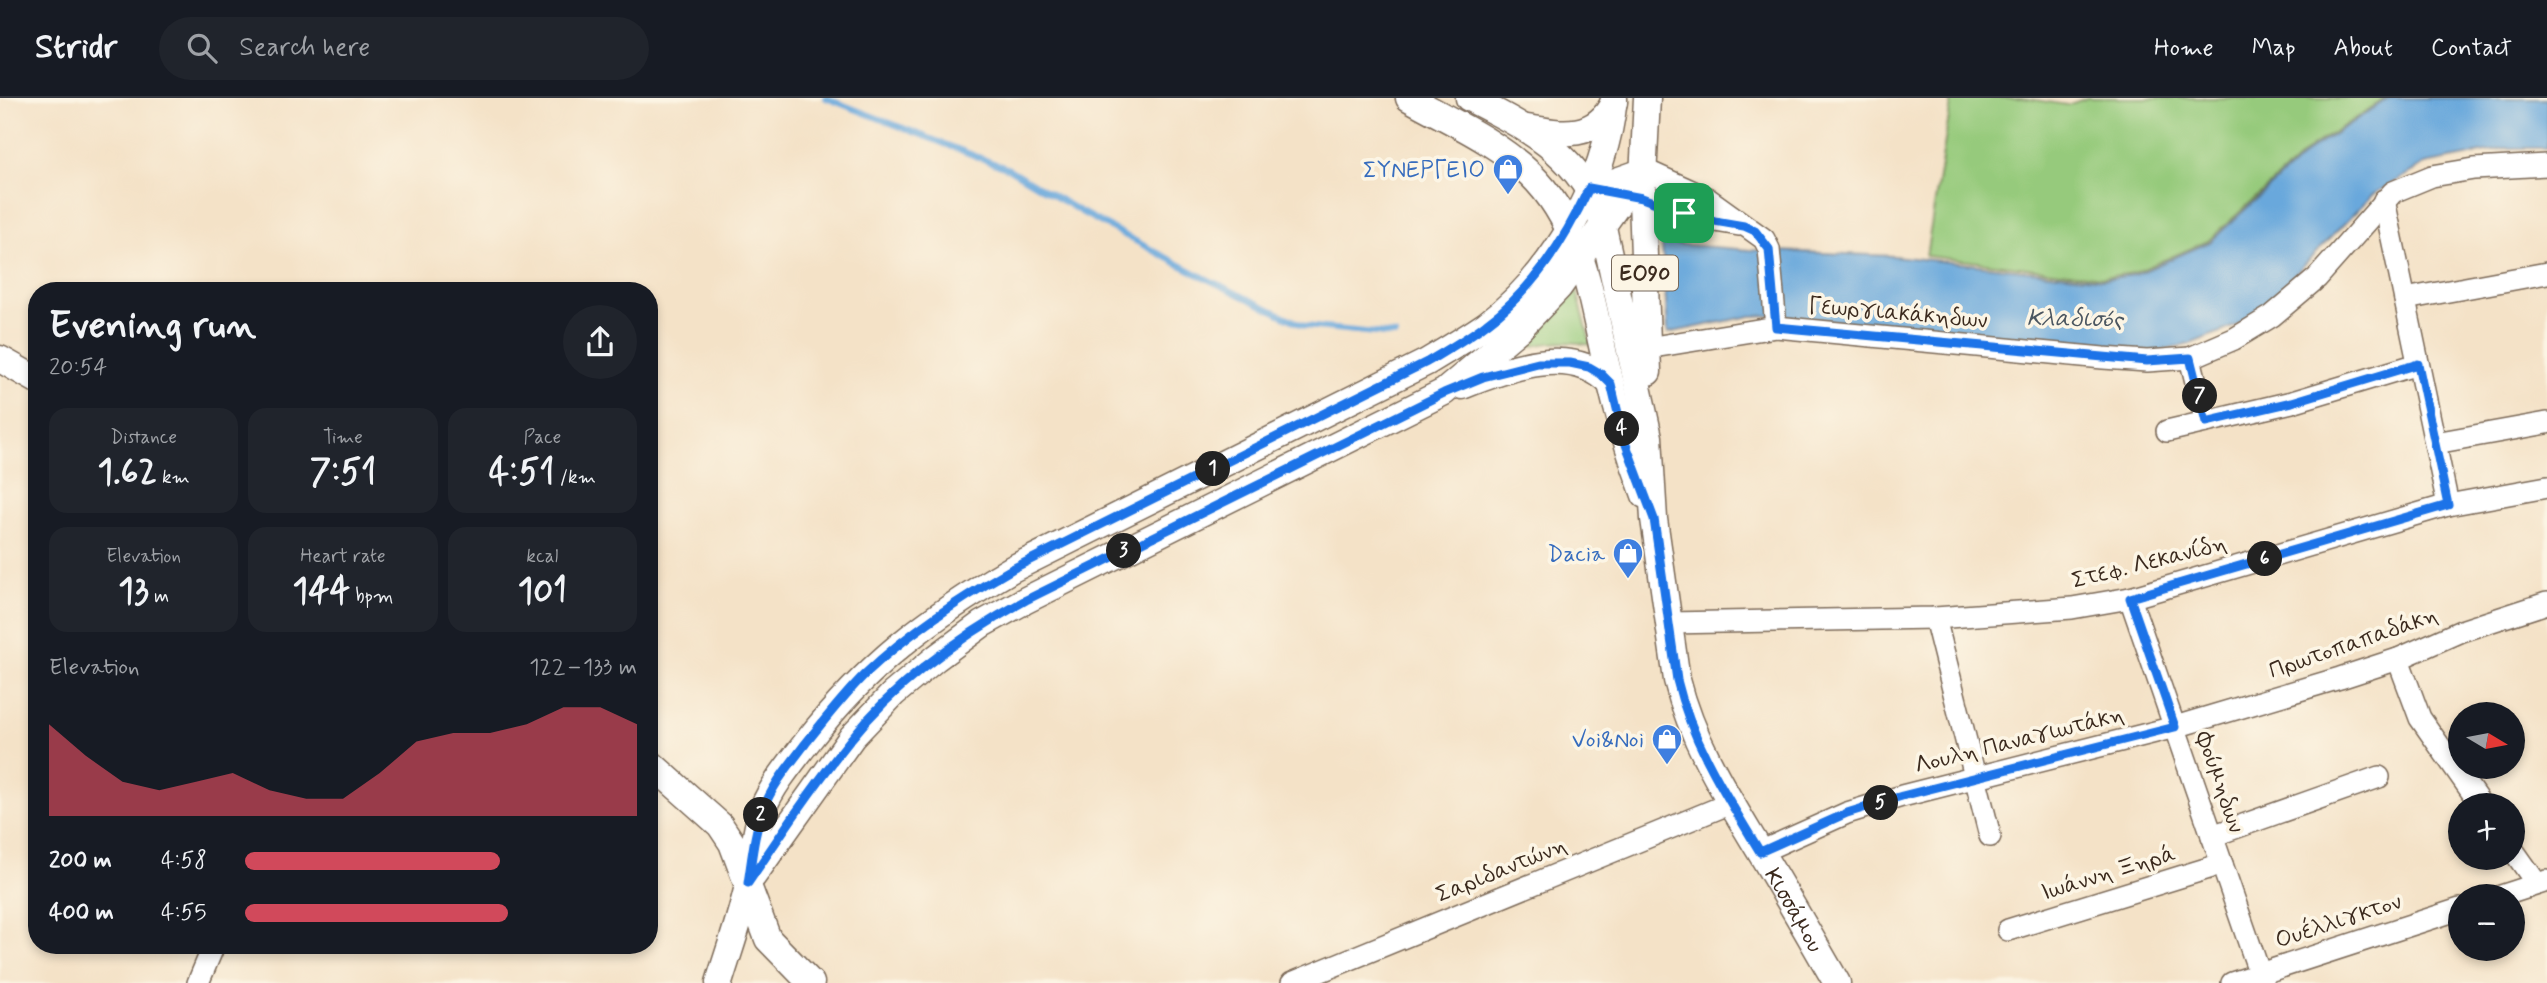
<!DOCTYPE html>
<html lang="en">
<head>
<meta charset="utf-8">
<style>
	body { margin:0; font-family:Mynerve,sans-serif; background:#20242c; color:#f1f3f6; height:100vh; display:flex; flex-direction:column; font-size:26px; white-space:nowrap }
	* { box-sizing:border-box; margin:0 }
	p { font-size:23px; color:#9ea1a6 }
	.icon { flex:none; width:38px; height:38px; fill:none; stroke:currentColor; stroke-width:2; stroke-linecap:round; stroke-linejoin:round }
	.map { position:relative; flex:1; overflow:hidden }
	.drawer { position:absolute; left:28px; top:184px; width:630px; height:672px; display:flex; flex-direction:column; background:#171b24; border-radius:28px; box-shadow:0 4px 10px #0003 }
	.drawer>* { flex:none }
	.needle { width:46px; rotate:100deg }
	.buttons { position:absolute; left:2448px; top:604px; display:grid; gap:14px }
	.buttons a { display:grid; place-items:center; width:77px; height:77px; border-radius:50%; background:#171b24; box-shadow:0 4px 10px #0003; font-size:35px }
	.pin { position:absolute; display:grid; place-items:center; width:60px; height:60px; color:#fff; margin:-30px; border-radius:14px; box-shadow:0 4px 10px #0006 }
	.km { position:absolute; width:35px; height:35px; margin:-18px; border-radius:50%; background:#222; color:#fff; font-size:19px; line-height:35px; text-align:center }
	.round { display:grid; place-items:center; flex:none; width:74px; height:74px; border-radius:37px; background:#20242c }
	.head { display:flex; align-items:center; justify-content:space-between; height:119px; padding:0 21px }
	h1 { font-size:38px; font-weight:700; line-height:52px }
	.metrics { display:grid; grid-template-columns:repeat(3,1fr); gap:10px; height:119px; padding:7px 21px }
	.metrics div { display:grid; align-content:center; border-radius:18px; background:#20242c; text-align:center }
	.metrics b { font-size:35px; font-weight:700 }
	.metrics small { font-size:19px; font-weight:400 }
	.metrics p { font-size:19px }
	.chart { height:196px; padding:14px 21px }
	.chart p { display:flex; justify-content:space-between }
	.chart svg { width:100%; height:126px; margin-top:7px; fill:#d1495b; opacity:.7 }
	ul { padding:0 21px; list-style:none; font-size:23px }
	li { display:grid; grid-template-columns:112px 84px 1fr; align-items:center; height:52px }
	li i { height:18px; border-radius:9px; background:#d1495b }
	header { display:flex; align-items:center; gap:42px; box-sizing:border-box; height:98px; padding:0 35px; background:#171b24; border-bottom:2px solid #363941 }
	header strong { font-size:33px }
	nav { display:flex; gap:38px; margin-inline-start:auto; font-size:24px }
	.search { width:490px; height:63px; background:#20242c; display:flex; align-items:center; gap:18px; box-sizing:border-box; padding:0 24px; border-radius:38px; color:#9ea1a6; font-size:26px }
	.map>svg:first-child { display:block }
	.green { fill:#96ca7b; stroke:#687a4c; stroke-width:2 }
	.water { fill:#69a8dc; stroke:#52697d; stroke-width:2 }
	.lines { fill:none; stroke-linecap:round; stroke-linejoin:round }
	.stream { stroke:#69a8dc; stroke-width:6 }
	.minor-casing { stroke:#7c6a59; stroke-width:24 }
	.major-casing { stroke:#7c6a59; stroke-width:29 }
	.minor { stroke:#fff; stroke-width:21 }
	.major { stroke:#fff; stroke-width:26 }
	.route-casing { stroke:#fff; stroke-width:14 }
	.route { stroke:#1a73e8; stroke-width:9 }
	.labels { text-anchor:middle; stroke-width:7; stroke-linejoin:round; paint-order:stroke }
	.shield { fill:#fcf5e5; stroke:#75675a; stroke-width:2 }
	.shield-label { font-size:21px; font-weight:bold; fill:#3b2a1e }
	.shop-label { font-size:23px; fill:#366cbe; stroke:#fcf5e5; text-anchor:end }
	.street-label { font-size:23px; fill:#3b2a1e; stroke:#fcf5e5 }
	.water-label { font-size:24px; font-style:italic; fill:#4b5660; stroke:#fcf5e5 }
</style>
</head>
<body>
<header>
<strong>Stridr</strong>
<div class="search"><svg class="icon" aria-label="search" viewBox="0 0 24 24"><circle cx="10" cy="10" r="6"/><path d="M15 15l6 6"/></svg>Search here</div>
<nav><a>Home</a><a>Map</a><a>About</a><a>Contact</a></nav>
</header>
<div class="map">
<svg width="2547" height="885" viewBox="0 0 2547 885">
	<rect width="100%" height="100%" fill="#fcf5e5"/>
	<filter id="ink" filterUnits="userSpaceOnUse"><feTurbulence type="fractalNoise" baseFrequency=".0143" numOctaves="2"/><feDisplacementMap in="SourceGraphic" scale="14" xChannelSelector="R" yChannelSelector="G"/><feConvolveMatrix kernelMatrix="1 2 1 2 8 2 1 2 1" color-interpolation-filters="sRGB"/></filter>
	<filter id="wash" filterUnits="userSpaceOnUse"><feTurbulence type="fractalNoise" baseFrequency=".00686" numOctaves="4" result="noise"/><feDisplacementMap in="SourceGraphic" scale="28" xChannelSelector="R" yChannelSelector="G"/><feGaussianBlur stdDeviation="1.57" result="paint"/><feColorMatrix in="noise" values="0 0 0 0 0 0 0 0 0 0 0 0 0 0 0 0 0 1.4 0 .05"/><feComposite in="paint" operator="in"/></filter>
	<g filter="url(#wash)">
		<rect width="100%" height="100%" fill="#f4e2c7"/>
		<!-- green -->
		<g class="green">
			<polygon points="1952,0 2023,0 2067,7 2087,0 2386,0 2310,50 2208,143 2134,175 2103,179 1926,158"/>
			<path d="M1577,193L1591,247C1563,241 1540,245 1513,254L1511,251Z"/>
		</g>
		<!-- water -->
		<polygon class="water" points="2389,0 2547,0 2547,50 2507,50 2425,66 2372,97 2261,211 2233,229 2190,246 2156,254 2057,248 1782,217 1751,218 1668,235 1662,145 1750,152 1894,158 2103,181 2135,177 2210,144 2310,52"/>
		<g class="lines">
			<!-- stream -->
			<polyline class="stream" points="826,0 1009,71 1081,114 1205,180 1305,228 1395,237"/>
		</g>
	</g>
	<g filter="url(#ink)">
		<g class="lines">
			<!-- minor casing -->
			<g class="minor-casing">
				<g id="minor">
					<polyline points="1589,90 1643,71 1707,100 1764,141 1769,151 1776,229"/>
					<polyline points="1628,98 1642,100 1697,120 1739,127"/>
					<polyline points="2384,102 2448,407"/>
					<polyline points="2405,201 2547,175"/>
					<polyline points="1647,250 1776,229 2103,260 2147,263 2190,260 2234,241 2272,218 2317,180 2393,94 2432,78 2474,71 2547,67"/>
					<polyline points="2190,260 2206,324 2292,304 2418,266"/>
					<polyline points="2167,333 2206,324"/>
					<polyline points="2435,345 2547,325"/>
					<polyline points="2130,500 2263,885"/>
					<polyline points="1935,520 1990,738"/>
					<polyline points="1669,525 1935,520 2072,510 2130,500 2448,407 2547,389"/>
					<polyline points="2398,561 2420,620 2481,707"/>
					<polyline points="2212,738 2379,679"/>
					<polyline points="2513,752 2537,786"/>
					<polyline points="1760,754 1847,715 1902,698 2175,629 2340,580 2398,561 2461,533 2547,505"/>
					<polyline points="2501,798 2547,783"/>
					<polyline points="2008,832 2222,766"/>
					<polyline points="198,885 214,847"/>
					<polyline points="1292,885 1731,705"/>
					<polyline points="2232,885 2460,811"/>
				</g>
			</g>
			<!-- major casing -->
			<g class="major-casing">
				<g id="major">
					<path d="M1409,0C1450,23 1496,43 1530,76C1583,127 1591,202 1607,270C1617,313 1629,355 1645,397"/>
					<path id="s1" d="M1469,0C1525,29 1571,51 1599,111L1649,339L1654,421L1677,582C1693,646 1728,700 1761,755C1787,798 1812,842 1837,885"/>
					<polyline points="1647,0 1642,100 1648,274"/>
					<path d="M1527,30C1562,36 1596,42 1614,4"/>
					<polyline points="0,261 37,282"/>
					<path d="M1462,288C1507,270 1573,245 1611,286"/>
					<polyline points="649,664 720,727 732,745 768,841 811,885"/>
					<polyline points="753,778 852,639 893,596 936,560 982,526 1026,502 1444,294 1519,231 1559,189 1643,71"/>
					<path d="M719,885C729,852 742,817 749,783C754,759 754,734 763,710C773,686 791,665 807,644C867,567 928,520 1012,471L1427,264C1447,252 1467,240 1486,227C1554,176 1606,84 1614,0"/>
				</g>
			</g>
			<!-- minor -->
			<use href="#minor" class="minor"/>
			<!-- major -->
			<use href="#major" class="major"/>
		</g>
	</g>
	<g class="lines" filter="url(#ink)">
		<!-- route casing -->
		<g class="route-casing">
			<path id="route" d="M1589,90L1642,100L1697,120L1744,128L1755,133L1769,151L1776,229L2147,263L2190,260L2206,324L2292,304L2418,266L2448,407L2130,500L2175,629L1902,698L1847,715L1760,754C1727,699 1692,645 1677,582L1654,421L1625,344L1611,286L1601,276L1589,269L1570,265H1538L1483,279L1444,295L1026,502C961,538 898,582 851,641C814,687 781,736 748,785C752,760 754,735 763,712C772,687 791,665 806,645C825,621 844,597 865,576C909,534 960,501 1012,471L1427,264C1447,252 1468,240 1486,226C1534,191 1564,143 1589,90Z"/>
		</g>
		<!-- route -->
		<use href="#route" class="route"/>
	</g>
	<!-- icons -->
	<defs>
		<g id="shop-pin" transform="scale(1.575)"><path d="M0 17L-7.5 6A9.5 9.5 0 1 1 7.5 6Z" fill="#3f7fe0" stroke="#fcf5e5"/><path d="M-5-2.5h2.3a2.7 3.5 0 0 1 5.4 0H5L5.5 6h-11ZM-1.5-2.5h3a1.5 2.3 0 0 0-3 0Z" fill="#fff"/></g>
	</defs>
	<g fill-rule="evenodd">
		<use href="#shop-pin" x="1508" y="71"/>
		<use href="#shop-pin" x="1628" y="455"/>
		<use href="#shop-pin" x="1667" y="641"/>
	</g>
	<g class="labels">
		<!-- shield labels -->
		<rect class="shield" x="1612" y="157.5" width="66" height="35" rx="5"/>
		<g class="shield-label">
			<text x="1645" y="182">ΕΟ90</text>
		</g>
		<!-- shop labels -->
		<g class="shop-label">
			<text x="1485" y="79">ΣΥΝΕΡΓΕΙΟ</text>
			<text x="1605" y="463">Dacia</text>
			<text x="1644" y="649">Voi&amp;Noi</text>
		</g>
		<!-- street labels -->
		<g class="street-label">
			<text transform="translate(1898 214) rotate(5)" y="8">Γεωργιακάκηδων</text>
			<text transform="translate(2149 463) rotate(-14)" y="8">Στεφ. Λεκανίδη</text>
			<text transform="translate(2353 544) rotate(-19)" y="8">Πρωτοπαπαδάκη</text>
			<text transform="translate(2019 641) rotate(-14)" y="8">Λουλη Παναγιωτάκη</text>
			<text transform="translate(2221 684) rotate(71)" y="8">Φούμηδων</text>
			<text transform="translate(1501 771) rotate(-22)" y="8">Σαριδαντώνη</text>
			<text transform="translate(2108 774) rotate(-17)" y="8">Ιωάννη Ξηρά</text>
			<text dy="8" stroke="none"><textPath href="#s1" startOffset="912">Κισσάμου</textPath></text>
			<text transform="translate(2338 822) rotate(-18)" y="8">Ουέλλιγκτον</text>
		</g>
		<!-- water labels -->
		<g class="water-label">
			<text transform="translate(2075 220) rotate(1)" y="8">Κλαδισός</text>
		</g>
	</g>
</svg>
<div class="buttons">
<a><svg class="needle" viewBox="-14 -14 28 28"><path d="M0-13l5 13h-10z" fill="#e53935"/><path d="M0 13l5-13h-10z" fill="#9ea1a6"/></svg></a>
<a>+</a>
<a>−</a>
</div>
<div class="pin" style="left:1684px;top:115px;background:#1e9e55"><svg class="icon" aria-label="arrive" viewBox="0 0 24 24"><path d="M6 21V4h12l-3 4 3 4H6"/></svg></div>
<b class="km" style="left:1213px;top:371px">1</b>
<b class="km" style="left:761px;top:717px">2</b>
<b class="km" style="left:1124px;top:453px">3</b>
<b class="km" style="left:1622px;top:331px">4</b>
<b class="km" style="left:1881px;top:705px">5</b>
<b class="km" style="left:2265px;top:461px">6</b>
<b class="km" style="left:2200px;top:298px">7</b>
<section class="drawer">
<div class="head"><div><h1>Evening run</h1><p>20:54</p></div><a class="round"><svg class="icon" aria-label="share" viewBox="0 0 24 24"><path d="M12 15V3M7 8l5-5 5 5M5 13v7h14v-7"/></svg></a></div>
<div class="metrics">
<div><p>Distance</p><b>1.62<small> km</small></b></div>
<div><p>Time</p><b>7:51</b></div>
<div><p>Pace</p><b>4:51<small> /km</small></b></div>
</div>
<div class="metrics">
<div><p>Elevation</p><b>13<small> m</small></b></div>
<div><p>Heart rate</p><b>144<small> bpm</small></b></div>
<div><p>kcal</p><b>101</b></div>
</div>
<div class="chart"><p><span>Elevation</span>122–133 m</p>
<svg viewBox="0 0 160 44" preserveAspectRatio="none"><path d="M0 44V12L10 23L20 32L30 35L40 32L50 29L60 35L70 38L80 38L90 29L100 18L110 15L120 15L130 12L140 6L150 6L160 12V44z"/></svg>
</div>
<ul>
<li><b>200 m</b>4:58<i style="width:65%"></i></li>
<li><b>400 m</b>4:55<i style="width:67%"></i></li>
</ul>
</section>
</div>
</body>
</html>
